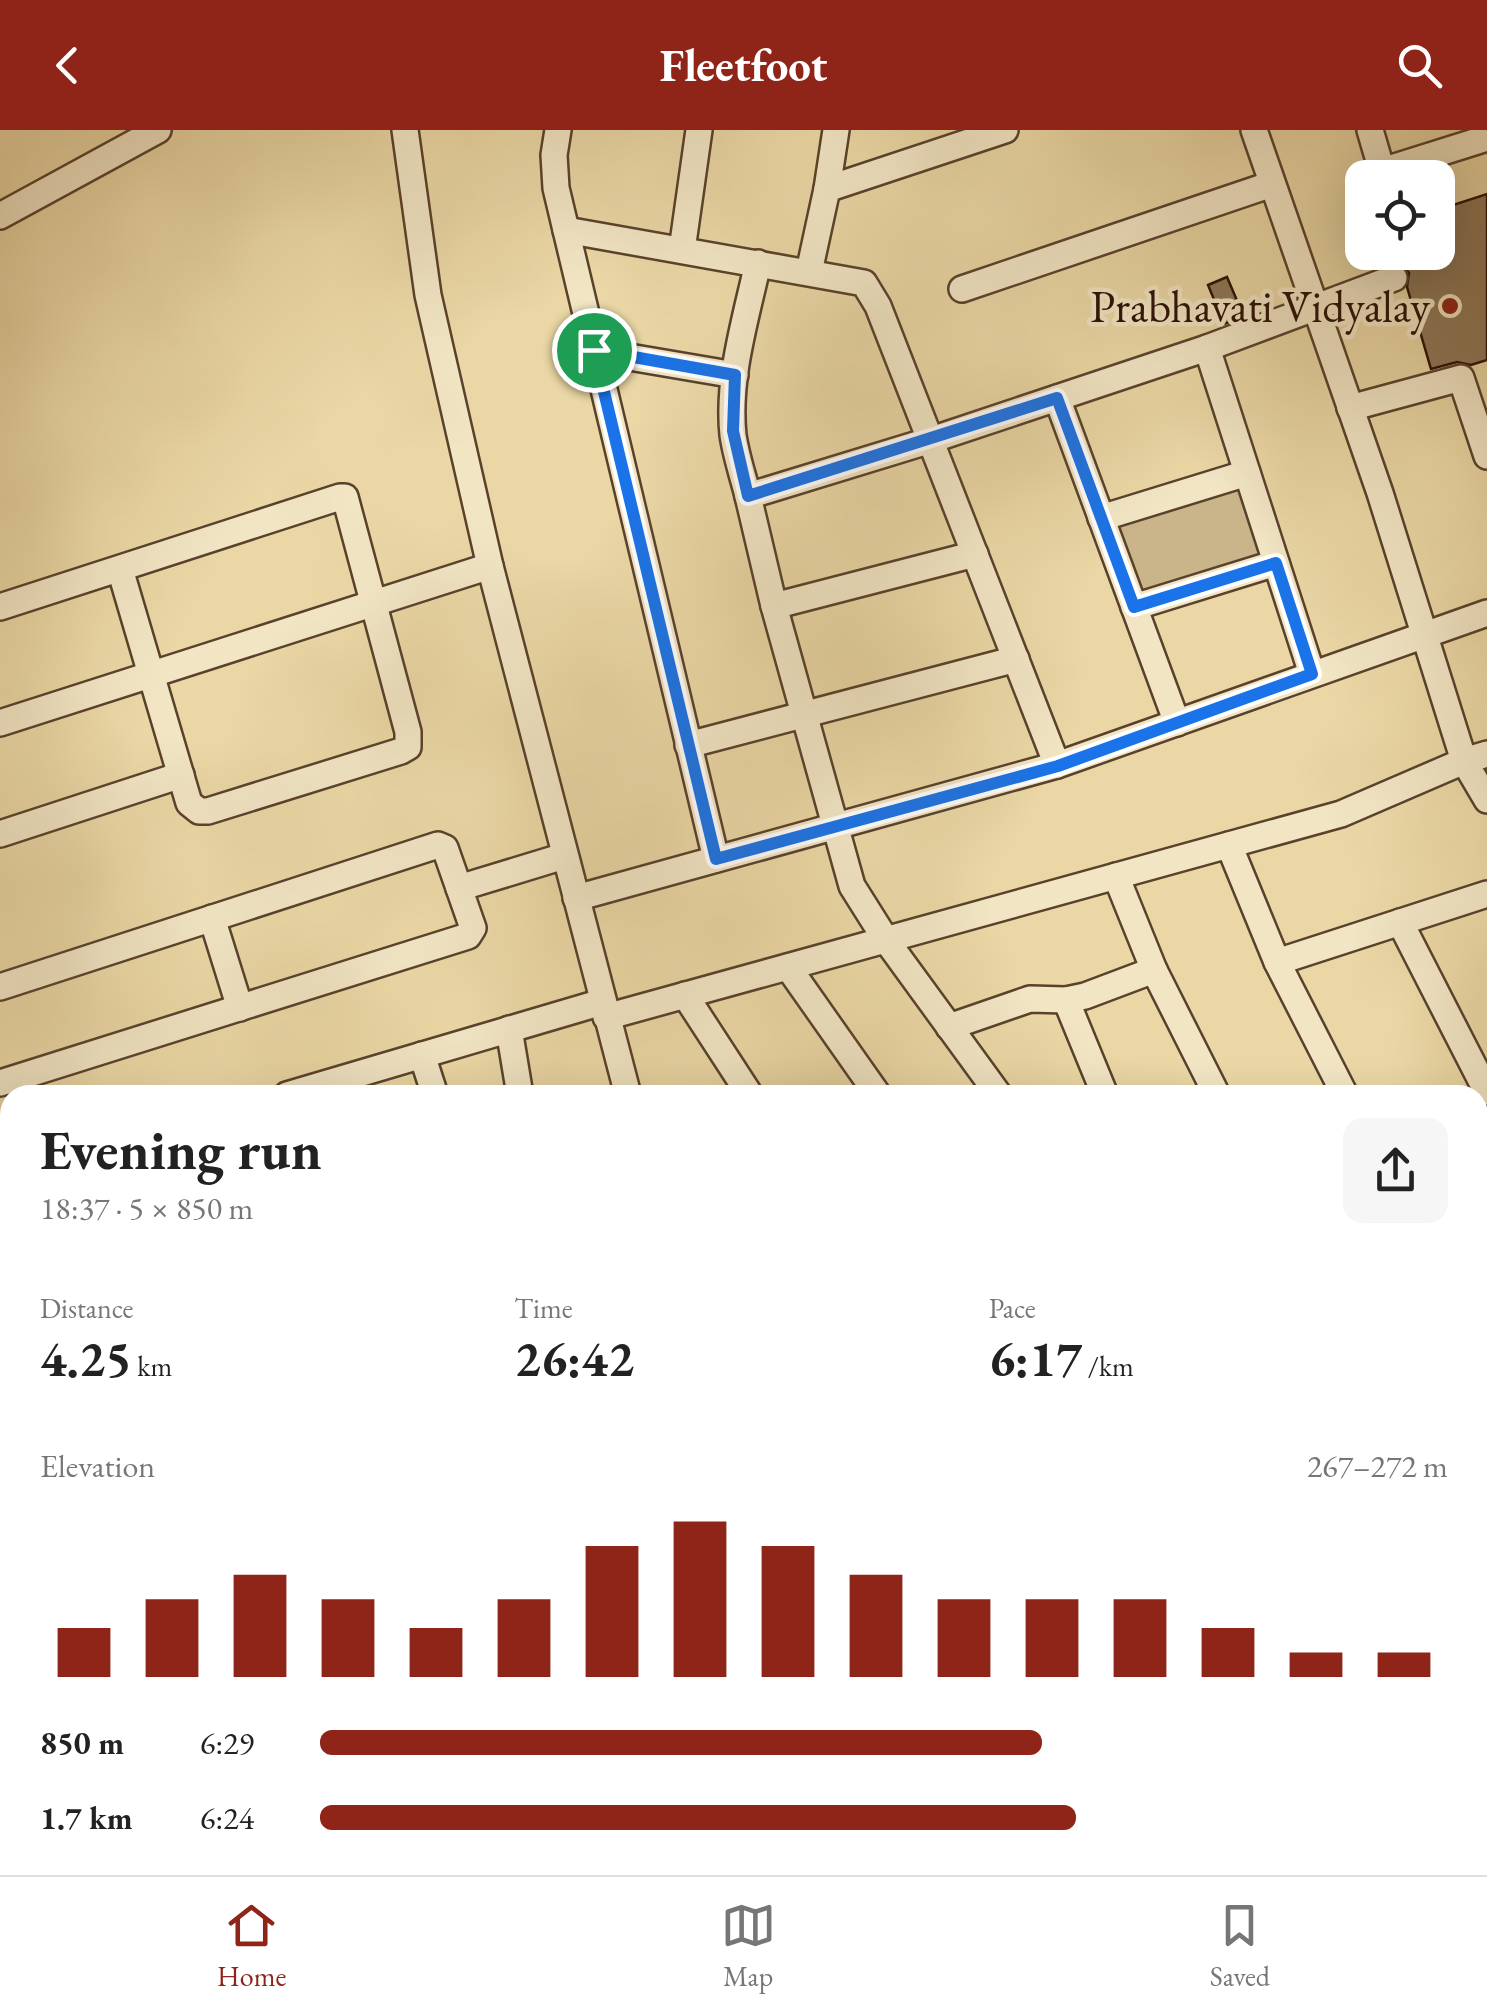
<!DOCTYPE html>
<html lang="en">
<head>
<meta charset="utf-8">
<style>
	body { margin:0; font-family:"EB Garamond",serif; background:#f6f6f6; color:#222; height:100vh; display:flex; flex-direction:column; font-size:38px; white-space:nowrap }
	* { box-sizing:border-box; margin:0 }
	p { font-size:32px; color:#767676 }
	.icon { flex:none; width:55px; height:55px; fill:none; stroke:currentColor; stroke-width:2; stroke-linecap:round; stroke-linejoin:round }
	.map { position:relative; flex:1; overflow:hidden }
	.panel { position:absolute; left:0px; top:955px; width:1488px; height:790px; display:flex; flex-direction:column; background:#fff; border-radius:30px 30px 0 0; box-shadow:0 10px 40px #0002 }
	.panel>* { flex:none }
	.controls { position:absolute; left:1345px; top:30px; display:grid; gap:20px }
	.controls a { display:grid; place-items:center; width:110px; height:110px; border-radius:20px; background:#fff; box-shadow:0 10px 40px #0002; font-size:50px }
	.pin { position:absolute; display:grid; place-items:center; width:85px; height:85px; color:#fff; margin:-42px; border:5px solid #fff; border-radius:50%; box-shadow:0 2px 10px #0007 }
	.round { display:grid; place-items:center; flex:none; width:105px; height:105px; border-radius:20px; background:#f6f6f6 }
	.summary { display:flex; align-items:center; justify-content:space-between; height:170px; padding:0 40px }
	h1 { font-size:55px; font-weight:700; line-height:75px }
	.figures { display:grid; grid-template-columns:repeat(3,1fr); gap:15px; height:170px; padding:10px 40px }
	.figures div { display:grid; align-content:center }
	.figures b { font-size:50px; font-weight:700 }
	.figures small { font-size:28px; font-weight:400 }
	.figures p { font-size:28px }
	.chart { height:280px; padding:20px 40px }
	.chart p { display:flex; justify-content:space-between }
	.chart svg { width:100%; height:180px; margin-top:10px; stroke:#8f2418; stroke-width:6 }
	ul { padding:0 40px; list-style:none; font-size:32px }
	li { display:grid; grid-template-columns:160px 120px 1fr; align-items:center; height:75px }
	li i { height:25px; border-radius:12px; background:#8f2418 }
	header { display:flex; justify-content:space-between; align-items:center; height:130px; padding:0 40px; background:#8f2418; color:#fff; font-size:45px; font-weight:700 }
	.dock { display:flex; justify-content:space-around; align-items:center; height:140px; border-top:2px solid #e0e0e0; background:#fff; font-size:28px; color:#767676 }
	.dock a { display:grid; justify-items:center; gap:5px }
	.dock .on { color:#8f2418 }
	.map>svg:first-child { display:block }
	.green { fill:#c9b589; stroke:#796246; stroke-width:2.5 }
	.building { fill:#8d7757; stroke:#290f03; stroke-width:2.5 }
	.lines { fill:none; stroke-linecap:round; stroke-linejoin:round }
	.minor-casing { stroke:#59412c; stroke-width:30 }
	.minor { stroke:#f1e5c4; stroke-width:25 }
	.route-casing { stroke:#fff; stroke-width:20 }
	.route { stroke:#1a73e8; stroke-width:12 }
	.poi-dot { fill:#8f2418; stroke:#f1e5c4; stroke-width:4 }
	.labels { text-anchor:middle; stroke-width:9; stroke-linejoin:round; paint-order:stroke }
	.poi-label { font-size:45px; fill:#290f03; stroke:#f1e5c4; text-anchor:end }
</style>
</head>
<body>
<header><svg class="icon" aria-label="back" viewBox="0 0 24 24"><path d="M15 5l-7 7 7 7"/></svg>Fleetfoot<svg class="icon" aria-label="search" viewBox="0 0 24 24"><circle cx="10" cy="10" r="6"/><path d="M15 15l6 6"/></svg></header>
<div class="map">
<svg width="1487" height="1745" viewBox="0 0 1487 1745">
	<rect width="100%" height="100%" fill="#ead7a5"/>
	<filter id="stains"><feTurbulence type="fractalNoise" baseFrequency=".002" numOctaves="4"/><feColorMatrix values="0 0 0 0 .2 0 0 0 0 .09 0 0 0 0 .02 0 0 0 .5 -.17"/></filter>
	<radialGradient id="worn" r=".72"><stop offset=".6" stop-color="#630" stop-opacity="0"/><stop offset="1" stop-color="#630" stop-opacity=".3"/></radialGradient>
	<!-- green -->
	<polygon class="green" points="1239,353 1266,429 1140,466 1114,394"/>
	<!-- building -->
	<g class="building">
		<polygon points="1487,64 1487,230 1471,235 1457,232 1431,239 1407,157 1409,143 1400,133 1397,122 1438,122 1438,80"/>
		<polygon points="1227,147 1244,187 1224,194 1208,155"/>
	</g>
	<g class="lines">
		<!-- minor casing -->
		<g class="minor-casing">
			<g id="minor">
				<polyline points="405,0 428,165 490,436 628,965"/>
				<polyline points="558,0 554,25 556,58 716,729"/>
				<polyline points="836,0 827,59 1005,0"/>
				<polyline points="1370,0 1382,41 1487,8"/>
				<polyline points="0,86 158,0"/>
				<polyline points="566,100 864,153 878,176 1057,635"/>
				<polyline points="682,120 699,0"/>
				<polyline points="809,142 827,59"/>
				<polyline points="962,159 1272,54"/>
				<polyline points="1207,218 1312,544"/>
				<polyline points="594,221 735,245"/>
				<polyline points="1057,268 1177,593"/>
				<polyline points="1350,278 1461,248 1487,326"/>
				<path d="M748,366C743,346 736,326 733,305C727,248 746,188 758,133"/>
				<polyline points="1101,388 1247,343"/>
				<polyline points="774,476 975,424"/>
				<polyline points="0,477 340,367 345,367 408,602 408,617 401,621 208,681 199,681 189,673 120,439"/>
				<polyline points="1134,477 1276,433"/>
				<polyline points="0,593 490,436"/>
				<polyline points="688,615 1016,529"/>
				<polyline points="1487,624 1464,631 1487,670"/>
				<polyline points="0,704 181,645"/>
				<polyline points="1229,715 1277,832 1345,965"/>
				<polyline points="1116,746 1154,840 1217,965"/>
				<polyline points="576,768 1057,635 1487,483"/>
				<polyline points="212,788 240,878"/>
				<polyline points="1400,792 1487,962"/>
				<polyline points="1277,832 1487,764"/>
				<polyline points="788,837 878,965"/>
				<polyline points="0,857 438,715 445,718 459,758"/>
				<polyline points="685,865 750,965"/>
				<polyline points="1066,870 1105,965"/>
				<polyline points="606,887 1341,684 1464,631 1380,363 1254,0"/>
				<polyline points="949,897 1030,869 1066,870 1085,866 1154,840"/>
				<polyline points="509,899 520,965"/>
				<polyline points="422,925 435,965"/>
				<polyline points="0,953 468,806 473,798 459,758 564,726"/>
				<polyline points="287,965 602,872"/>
				<polyline points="999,965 886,810 852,756 774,476 748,366 931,310 1207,218 1394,148"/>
				<polyline points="0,1050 10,1047"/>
				<polyline points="0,1167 10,1188"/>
				<polyline points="1478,1210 1487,1205"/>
				<polyline points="1478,1332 1487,1327"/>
				<polyline points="1478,1376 1487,1385"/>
				<polyline points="1478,1449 1487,1441"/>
				<polyline points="1478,1580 1487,1572"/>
				<polyline points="1478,1631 1487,1644"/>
				<polyline points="1069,1735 1074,1745"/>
				<polyline points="1221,1735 1229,1745"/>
				<polyline points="1320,1735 1330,1745"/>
				<polyline points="1126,1745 1137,1735"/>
			</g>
		</g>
		<!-- minor -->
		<use href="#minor" class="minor"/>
	</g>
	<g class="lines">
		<!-- route casing -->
		<g class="route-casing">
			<polygon id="route" points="594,220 735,245 733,301 748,366 1057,268 1134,477 1276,433 1312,544 1058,636 716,729"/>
		</g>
		<!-- route -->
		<use href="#route" class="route"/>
	</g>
	<!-- markers -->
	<circle class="poi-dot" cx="1450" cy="176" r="10"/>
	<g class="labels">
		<!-- poi labels -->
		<g class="poi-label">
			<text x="1430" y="192">Prabhavati Vidyalay</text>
		</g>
	</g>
	<rect width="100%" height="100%" filter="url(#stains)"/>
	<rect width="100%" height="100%" fill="url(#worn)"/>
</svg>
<div class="controls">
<a><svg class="icon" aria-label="locate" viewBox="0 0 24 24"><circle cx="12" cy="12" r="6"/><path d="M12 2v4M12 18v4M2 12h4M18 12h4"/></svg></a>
</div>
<div class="pin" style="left:594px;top:220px;background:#1e9e55"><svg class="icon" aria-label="arrive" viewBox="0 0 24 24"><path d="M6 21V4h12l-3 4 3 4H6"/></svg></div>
<section class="panel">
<div class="summary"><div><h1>Evening run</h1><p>18:37 · 5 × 850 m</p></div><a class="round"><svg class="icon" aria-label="share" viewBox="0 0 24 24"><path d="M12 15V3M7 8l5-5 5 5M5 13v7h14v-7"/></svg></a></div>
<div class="figures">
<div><p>Distance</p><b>4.25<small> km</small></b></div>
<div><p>Time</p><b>26:42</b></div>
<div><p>Pace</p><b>6:17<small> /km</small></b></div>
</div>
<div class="chart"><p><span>Elevation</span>267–272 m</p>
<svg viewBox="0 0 160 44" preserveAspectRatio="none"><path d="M5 44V32M15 44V25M25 44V19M35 44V25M45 44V32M55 44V25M65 44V12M75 44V6M85 44V12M95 44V19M105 44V25M115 44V25M125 44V25M135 44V32M145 44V38M155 44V38"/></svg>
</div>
<ul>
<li><b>850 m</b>6:29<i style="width:64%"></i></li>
<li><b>1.7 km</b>6:24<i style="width:67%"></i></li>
</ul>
</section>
</div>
<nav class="dock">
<a class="on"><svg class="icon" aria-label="home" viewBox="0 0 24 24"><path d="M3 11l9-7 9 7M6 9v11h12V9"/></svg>Home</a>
<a><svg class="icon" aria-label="map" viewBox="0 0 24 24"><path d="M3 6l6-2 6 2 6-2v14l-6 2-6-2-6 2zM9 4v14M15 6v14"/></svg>Map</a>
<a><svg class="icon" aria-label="saved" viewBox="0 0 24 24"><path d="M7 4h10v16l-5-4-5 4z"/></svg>Saved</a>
</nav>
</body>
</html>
